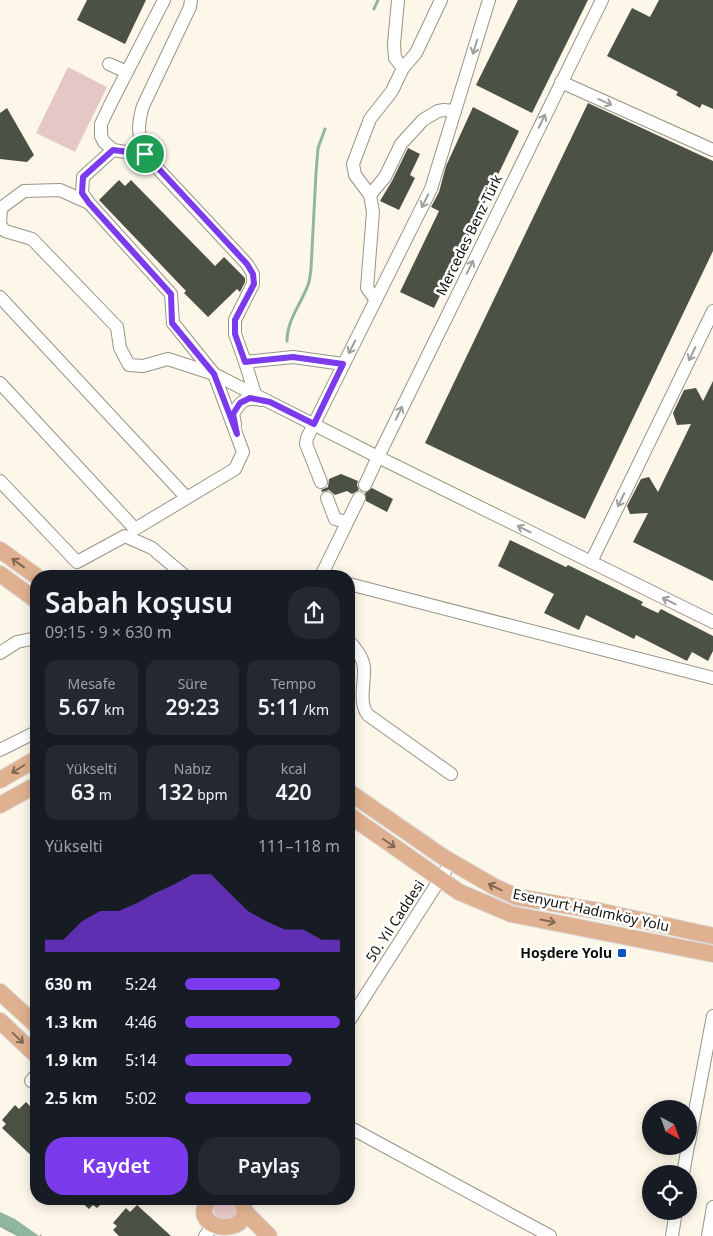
<!DOCTYPE html>
<html lang="tr">
<head>
<meta charset="utf-8">
<style>
	body { margin:0; font-family:"Noto Sans",sans-serif; background:#242831; color:#f1f3f6; height:100vh; display:flex; flex-direction:column; font-size:19px; white-space:nowrap }
	* { box-sizing:border-box; margin:0 }
	p { font-size:16px; color:#9ea1a6 }
	.icon { flex:none; width:28px; height:28px; fill:none; stroke:currentColor; stroke-width:2; stroke-linecap:round; stroke-linejoin:round }
	.map { position:relative; flex:1; overflow:hidden }
	.sheet { position:absolute; left:30px; top:570px; width:325px; height:635px; display:flex; flex-direction:column; background:#171b24; border-radius:20px; box-shadow:0 2px 12px #0003 }
	.sheet>* { flex:none }
	.needle { width:32px; rotate:139deg }
	.tools { position:absolute; left:642px; top:1100px; display:grid; gap:10px }
	.tools a { display:grid; place-items:center; width:55px; height:55px; border-radius:50%; background:#171b24; box-shadow:0 2px 12px #0003; font-size:25px }
	.pin { position:absolute; display:grid; place-items:center; width:42px; height:42px; color:#fff; margin:-21px; border:2px solid #fff; border-radius:50%; box-shadow:0 1px 5px #0007 }
	.round { display:grid; place-items:center; flex:none; width:52px; height:52px; border-radius:20px; background:#242831 }
	.headline { display:flex; align-items:center; justify-content:space-between; height:85px; padding:0 15px }
	h1 { font-size:28px; font-weight:600; line-height:38px }
	.figures { display:grid; grid-template-columns:repeat(3,1fr); gap:8px; height:85px; padding:5px 15px }
	.figures div { display:grid; align-content:center; border-radius:12px; background:#242831; text-align:center }
	.figures b { font-size:21px; font-weight:600 }
	.figures small { font-size:14px; font-weight:400 }
	.figures p { font-size:14px }
	.chart { height:140px; padding:10px 15px }
	.chart p { display:flex; justify-content:space-between }
	.chart svg { width:100%; height:90px; margin-top:5px; fill:#7c3aed; opacity:.7 }
	.cta { display:flex; gap:10px; margin-top:auto; padding:10px 15px }
	.cta a { flex:1; height:58px; border-radius:20px; background:#7c3aed; color:#fff; font-size:20px; font-weight:600; line-height:58px; text-align:center }
	.cta a+a { background:#242831; color:#f1f3f6 }
	ul { padding:0 15px; list-style:none; font-size:16px }
	li { display:grid; grid-template-columns:80px 60px 1fr; align-items:center; height:38px }
	li i { height:12px; border-radius:6px; background:#7c3aed }
	.map>svg:first-child { display:block }
	.green { fill:#e5c7c6 }
	.water { fill:url(#water-ripples) }
	.lines { fill:none; stroke-linecap:round; stroke-linejoin:round }
	.stream { stroke:#8fb69e; stroke-width:3 }
	.building { fill:#4c5145 }
	.minor-casing { stroke:#999488; stroke-width:14 }
	.major-casing { stroke:#d9d9d8; stroke-width:18 }
	.path { stroke:#a4a096; stroke-width:2; stroke-dasharray:5 2.5; stroke-linecap:butt }
	.minor { stroke:#fff; stroke-width:12 }
	.major { stroke:#dfb190; stroke-width:16 }
	.oneway { stroke:#9f9f9d }
	.oneway2 { stroke:#826854 }
	.route-casing { stroke:#fff; stroke-width:10 }
	.route { stroke:#7c3aed; stroke-width:6 }
	.poi-dot { fill:#0b52bd; stroke:#fff; stroke-width:2 }
	.labels { text-anchor:middle; stroke-width:5; stroke-linejoin:round; paint-order:stroke }
	.street-label { font-size:14px; fill:#100f0a; stroke:#fff }
	.poi-label { font-size:14px; font-weight:bold; fill:#100f0a; stroke:#fff; text-anchor:end }
</style>
</head>
<body>
<div class="map">
<svg width="713" height="1236" viewBox="0 0 713 1236">
	<defs>
		<pattern id="water-ripples" width="26" height="14" patternUnits="userSpaceOnUse" patternTransform="scale(1.25)"><rect width="26" height="14" fill="#8fb69e"/><path d="M2 4q2-2 4 0t4 0M15 11q2-2 4 0t4 0" fill="none" stroke="#7a9b87"/></pattern>
	</defs>
	<rect width="100%" height="100%" fill="#fcf7e9"/>
	<!-- green -->
	<g class="green">
		<polygon points="68,67 107,87 75,152 36,133"/>
		<circle cx="225" cy="1210" r="11"/>
	</g>
	<!-- water -->
	<polygon class="water" points="0,1212 15,1219 39,1236 17,1236 0,1227"/>
	<g class="lines">
		<!-- stream -->
		<g class="stream">
			<polyline points="374,9 378,0"/>
			<path d="M287,341C287,320 301,304 308,285C310,280 310,275 311,269L316,173L318,148L325,129"/>
		</g>
	</g>
	<!-- building -->
	<g class="building">
		<polygon points="87,0 146,0 125,44 77,20"/>
		<polygon points="518,0 588,0 532,113 476,85"/>
		<polygon points="659,0 713,0 713,109 702,104 700,108 676,95 678,92 607,56 632,8 650,17"/>
		<polygon points="588,103 713,161 713,251 585,519 425,443"/>
		<polygon points="473,107 519,131 434,308 400,292 439,211 431,207 439,192 446,166"/>
		<polygon points="7,108 34,155 27,162 0,159 0,113"/>
		<polygon points="408,148 420,154 410,175 415,178 399,210 380,201 392,181"/>
		<polygon points="119,180 125,186 131,180 215,266 224,257 245,278 245,282 240,292 237,289 208,317 184,293 186,291 99,200"/>
		<polygon points="713,381 713,581 633,542 648,513 630,514 627,506 641,479 649,477 658,492 691,424 677,425 673,413 684,390 696,388 703,401"/>
		<polygon points="341,474 358,481 357,485 359,490 352,494 347,491 335,495 329,490 322,492 321,490 328,487 329,479"/>
		<polygon points="372,488 393,499 387,512 366,501 365,493"/>
		<polygon points="510,540 566,567 568,565 643,602 641,605 658,613 661,609 713,636 713,651 708,661 692,652 687,661 636,635 634,639 586,615 579,630 544,613 554,594 498,566"/>
		<polygon points="26,1102 36,1112 36,1160 2,1128 6,1124 2,1120 15,1105 19,1109"/>
		<polygon points="78,1199 106,1199 97,1208 93,1205 89,1209"/>
		<polygon points="137,1205 171,1236 119,1236 113,1230 117,1226 113,1223 126,1208 130,1212"/>
	</g>
	<g class="lines">
		<!-- minor casing -->
		<g class="minor-casing">
			<g id="minor">
				<polyline points="164,0 111,103 101,124 101,136 104,142 113,150 145,155 247,264 253,274 253,284 235,320 235,334 245,362 293,357 343,364"/>
				<polyline points="398,0 394,44 395,58 403,68"/>
				<polyline points="109,64 127,72"/>
				<polyline points="561,82 713,150"/>
				<path d="M145,155C138,135 137,126 143,106L190,7L191,0"/>
				<polyline points="370,195 385,177 401,144 423,120 438,111 444,110 455,111"/>
				<polyline points="89,203 82,193 83,177 113,150"/>
				<polyline points="0,297 186,497"/>
				<polyline points="376,300 367,288 373,212 370,195 355,175 353,164 370,119 392,91 403,68 416,53 441,0"/>
				<polyline points="245,362 255,394"/>
				<polyline points="0,383 135,529 235,469 243,452 214,374 173,323 171,294 89,203 60,190 24,191 1,208 0,225 5,231 32,239 117,327 120,348 129,365 143,366 168,359 214,374 378,457 713,622"/>
				<path d="M235,424L233,414C242,399 246,397 262,400"/>
				<polyline points="0,481 77,562 125,536 152,548 185,576"/>
				<polyline points="321,482 306,444 307,438 431,189 489,0"/>
				<polyline points="365,485 378,457 602,0"/>
				<polyline points="327,498 335,519 347,522"/>
				<polyline points="591,562 713,311"/>
				<polyline points="321,576 359,498"/>
				<polyline points="349,584 713,678"/>
				<path d="M349,641C356,649 363,657 364,668C365,683 358,702 368,715L451,774"/>
				<polyline points="0,653 17,642 31,639 36,643"/>
				<polyline points="0,750 36,732"/>
				<polyline points="349,1021 451,862"/>
				<polyline points="31,1081 36,1075"/>
				<polyline points="349,1127 550,1236"/>
				<polyline points="689,1143 713,1016"/>
				<polyline points="683,1174 688,1146"/>
				<polyline points="205,1236 213,1226"/>
				<polyline points="672,1236 676,1211"/>
				<polyline points="708,1236 713,1207"/>
			</g>
		</g>
		<!-- major casing -->
		<g class="major-casing">
			<g id="major">
				<polyline points="0,550 36,576"/>
				<polyline points="0,574 36,600"/>
				<polyline points="0,780 36,759"/>
				<polyline points="349,792 443,857 493,886 517,897 599,911 713,936"/>
				<polyline points="0,805 36,785"/>
				<polyline points="349,815 459,892 511,914 713,954"/>
				<polyline points="0,992 36,1025"/>
				<polyline points="0,1021 36,1055"/>
				<path d="M209,1199C185,1236 264,1236 240,1199"/>
				<polyline points="244,1211 269,1236"/>
			</g>
		</g>
		<!-- path -->
		<polyline class="path" points="40,1235 41,1236"/>
		<!-- minor -->
		<use href="#minor" class="minor"/>
		<!-- major -->
		<use href="#major" class="major"/>
	</g>
	<!-- one-way arrows -->
	<defs><path id="oneway-shaft" d="M-6 0H5M1.5-3L5.5 0L1.5 3" fill="none" stroke-width="1.6" stroke-linecap="round" stroke-linejoin="round" transform="scale(1.25)"/></defs>
	<g class="oneway">
		<use href="#oneway-shaft" transform="translate(475 47) rotate(107)"/>
		<use href="#oneway-shaft" transform="translate(605 102) rotate(24)"/>
		<use href="#oneway-shaft" transform="translate(542 121) rotate(-64)"/>
		<use href="#oneway-shaft" transform="translate(425 201) rotate(117)"/>
		<use href="#oneway-shaft" transform="translate(470 267) rotate(-64)"/>
		<use href="#oneway-shaft" transform="translate(352 347) rotate(117)"/>
		<use href="#oneway-shaft" transform="translate(692 354) rotate(116)"/>
		<use href="#oneway-shaft" transform="translate(399 413) rotate(-64)"/>
		<use href="#oneway-shaft" transform="translate(621 500) rotate(116)"/>
		<use href="#oneway-shaft" transform="translate(524 529) rotate(-154)"/>
		<use href="#oneway-shaft" transform="translate(669 601) rotate(-154)"/>
	</g>
	<g class="oneway2">
		<use href="#oneway-shaft" transform="translate(18 563) rotate(-144)"/>
		<use href="#oneway-shaft" transform="translate(18 769) rotate(148)"/>
		<use href="#oneway-shaft" transform="translate(389 843) rotate(35)"/>
		<use href="#oneway-shaft" transform="translate(495 887) rotate(-154)"/>
		<use href="#oneway-shaft" transform="translate(548 921) rotate(11)"/>
		<use href="#oneway-shaft" transform="translate(18 1038) rotate(43)"/>
	</g>
	<g class="lines">
		<!-- route casing -->
		<g class="route-casing">
			<polygon id="route" points="113,150 145,154 247,264 253,274 254,284 235,320 235,334 245,362 293,357 343,364 314,424 270,402 250,398 240,403 233,414 237,434 214,374 172,323 171,294 89,203 82,193 83,177"/>
		</g>
		<!-- route -->
		<use href="#route" class="route"/>
	</g>
	<!-- markers -->
	<rect class="poi-dot" x="617" y="948" width="10" height="10" rx="2.5"/>
	<g class="labels">
		<!-- street labels -->
		<g class="street-label">
			<text transform="translate(469 235) rotate(-64)" y="5">Mercedes Benz Türk</text>
			<text transform="translate(591 910) rotate(12)" y="5">Esenyurt Hadımköy Yolu</text>
			<text transform="translate(395 921) rotate(-57)" y="5">50. Yıl Caddesi</text>
		</g>
		<!-- poi labels -->
		<g class="poi-label">
			<text x="612" y="958">Hoşdere Yolu</text>
		</g>
	</g>
</svg>
<div class="tools">
<a><svg class="needle" viewBox="-14 -14 28 28"><path d="M0-13l5 13h-10z" fill="#e53935"/><path d="M0 13l5-13h-10z" fill="#9ea1a6"/></svg></a>
<a><svg class="icon" aria-label="locate" viewBox="0 0 24 24"><circle cx="12" cy="12" r="6"/><path d="M12 2v4M12 18v4M2 12h4M18 12h4"/></svg></a>
</div>
<div class="pin" style="left:145px;top:154px;background:#1e9e55"><svg class="icon" aria-label="arrive" viewBox="0 0 24 24"><path d="M6 21V4h12l-3 4 3 4H6"/></svg></div>
<section class="sheet">
<div class="headline"><div><h1>Sabah koşusu</h1><p>09:15 · 9 × 630 m</p></div><a class="round"><svg class="icon" aria-label="share" viewBox="0 0 24 24"><path d="M12 15V3M7 8l5-5 5 5M5 13v7h14v-7"/></svg></a></div>
<div class="figures">
<div><p>Mesafe</p><b>5.67<small> km</small></b></div>
<div><p>Süre</p><b>29:23</b></div>
<div><p>Tempo</p><b>5:11<small> /km</small></b></div>
</div>
<div class="figures">
<div><p>Yükselti</p><b>63<small> m</small></b></div>
<div><p>Nabız</p><b>132<small> bpm</small></b></div>
<div><p>kcal</p><b>420</b></div>
</div>
<div class="chart"><p><span>Yükselti</span>111–118 m</p>
<svg viewBox="0 0 160 44" preserveAspectRatio="none"><path d="M0 44V38L10 38L20 29L30 24L40 24L50 20L60 15L70 11L80 6L90 6L100 15L110 24L120 29L130 33L140 33L150 38L160 38V44z"/></svg>
</div>
<ul>
<li><b>630 m</b>5:24<i style="width:61%"></i></li>
<li><b>1.3 km</b>4:46<i style="width:100%"></i></li>
<li><b>1.9 km</b>5:14<i style="width:69%"></i></li>
<li><b>2.5 km</b>5:02<i style="width:81%"></i></li>
</ul>
<div class="cta"><a>Kaydet</a><a>Paylaş</a></div>
</section>
</div>
</body>
</html>
